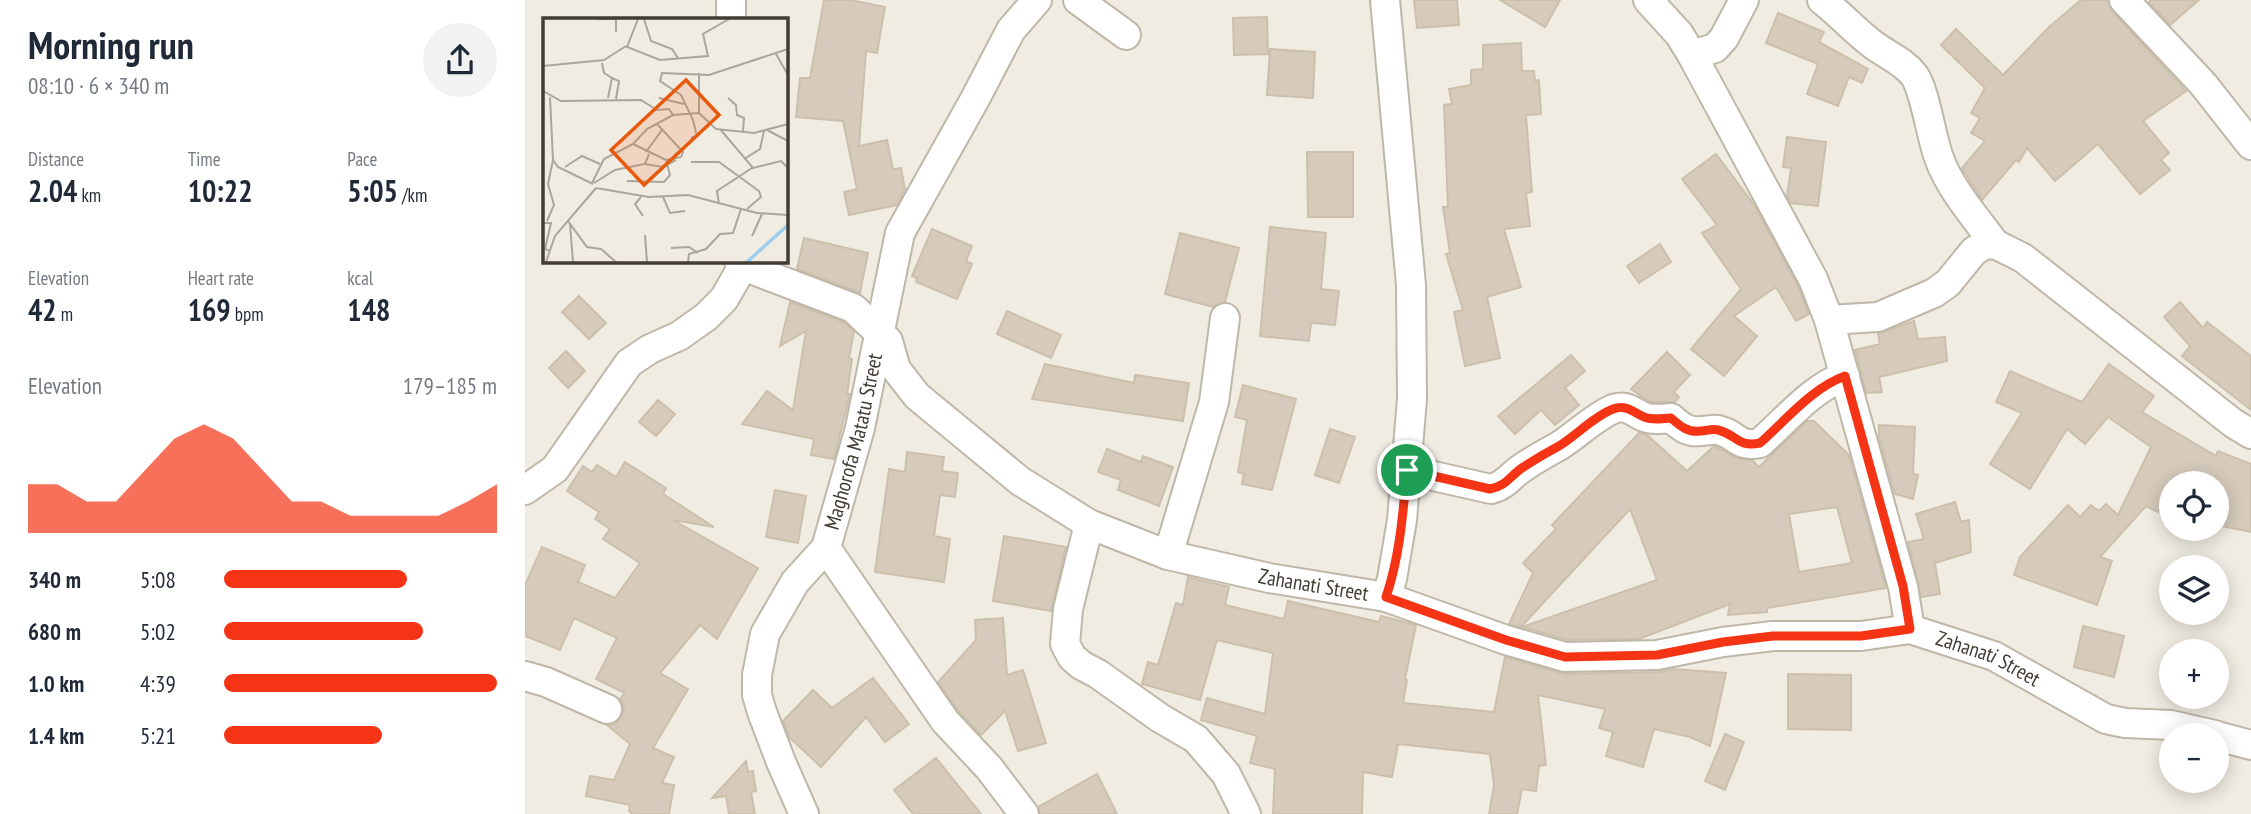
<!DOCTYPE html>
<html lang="en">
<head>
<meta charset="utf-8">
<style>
	body { margin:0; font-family:"PT Sans Narrow",sans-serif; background:#f2f2f3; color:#1f2937; height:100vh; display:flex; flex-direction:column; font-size:26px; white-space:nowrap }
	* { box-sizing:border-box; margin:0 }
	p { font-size:23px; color:#747a83 }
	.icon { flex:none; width:38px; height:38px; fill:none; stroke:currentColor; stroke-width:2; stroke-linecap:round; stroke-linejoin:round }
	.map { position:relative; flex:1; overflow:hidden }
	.side { display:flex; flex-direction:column; background:#fff; width:525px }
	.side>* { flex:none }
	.buttons { position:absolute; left:1634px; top:471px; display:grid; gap:14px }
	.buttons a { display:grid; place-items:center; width:70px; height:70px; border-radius:50%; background:#fff; box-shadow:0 4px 18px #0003; font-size:35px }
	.pin { position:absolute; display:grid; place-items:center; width:60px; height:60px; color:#fff; margin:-30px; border:4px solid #fff; border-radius:50%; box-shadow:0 2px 7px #0007 }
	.round { display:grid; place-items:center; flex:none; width:74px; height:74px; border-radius:37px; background:#f2f2f3 }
	.summary { display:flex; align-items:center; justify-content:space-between; height:119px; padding:0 28px }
	h1 { font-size:38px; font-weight:700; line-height:52px }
	.figures { display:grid; grid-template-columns:repeat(3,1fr); gap:10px; height:119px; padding:7px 28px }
	.figures div { display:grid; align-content:center }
	.figures b { font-size:30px; font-weight:700 }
	.figures small { font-size:19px; font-weight:400 }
	.figures p { font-size:19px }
	.chart { height:196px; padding:14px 28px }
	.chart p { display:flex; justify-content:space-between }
	.chart svg { width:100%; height:126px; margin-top:7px; fill:#f53415; opacity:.7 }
	ul { padding:0 28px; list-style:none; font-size:23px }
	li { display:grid; grid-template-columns:112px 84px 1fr; align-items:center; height:52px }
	li i { height:18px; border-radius:9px; background:#f53415 }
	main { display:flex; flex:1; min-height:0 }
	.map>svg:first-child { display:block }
	.building { fill:#d5cabb; stroke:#ccbfac; stroke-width:2; fill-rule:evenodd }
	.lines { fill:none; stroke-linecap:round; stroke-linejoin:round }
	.minor-casing { stroke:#bfb7a8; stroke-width:32 }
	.minor { stroke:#fff; stroke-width:28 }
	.route-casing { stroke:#fff; stroke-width:14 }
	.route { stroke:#f53415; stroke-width:9 }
	.labels { text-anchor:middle; stroke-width:5; stroke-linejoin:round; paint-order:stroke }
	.street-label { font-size:21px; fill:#423c33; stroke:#fff }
	.inset-river { fill:none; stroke:#9eceee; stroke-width:3.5 }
	.inset-road { fill:none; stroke:#aba69c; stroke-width:2 }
	.view { fill:#e8590c; fill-opacity:0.15; stroke:#e8590c; stroke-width:3.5 }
	.inset-edge { fill:none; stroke:#423c33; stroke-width:3.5 }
</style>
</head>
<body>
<main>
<section class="side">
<div class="summary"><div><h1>Morning run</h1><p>08:10 · 6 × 340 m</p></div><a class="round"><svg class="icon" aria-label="share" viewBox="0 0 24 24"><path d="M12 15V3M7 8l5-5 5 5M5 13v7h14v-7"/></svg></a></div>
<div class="figures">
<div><p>Distance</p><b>2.04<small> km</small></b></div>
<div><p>Time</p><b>10:22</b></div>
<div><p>Pace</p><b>5:05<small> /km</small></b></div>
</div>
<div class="figures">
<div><p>Elevation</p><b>42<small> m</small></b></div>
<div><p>Heart rate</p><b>169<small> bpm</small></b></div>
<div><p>kcal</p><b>148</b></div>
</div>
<div class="chart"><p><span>Elevation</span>179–185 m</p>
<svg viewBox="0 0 160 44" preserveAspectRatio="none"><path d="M0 44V27L10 27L20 33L30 33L40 22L50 11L60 6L70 11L80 22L90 33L100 33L110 38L120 38L130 38L140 38L150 33L160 27V44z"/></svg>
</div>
<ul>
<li><b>340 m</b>5:08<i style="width:67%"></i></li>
<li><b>680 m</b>5:02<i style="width:73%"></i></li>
<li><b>1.0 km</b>4:39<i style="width:100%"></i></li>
<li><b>1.4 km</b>5:21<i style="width:58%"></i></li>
</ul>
</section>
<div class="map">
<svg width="1726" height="814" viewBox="0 0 1726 814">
	<rect width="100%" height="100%" fill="#f1ece2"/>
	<!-- building -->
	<g class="building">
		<polygon points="299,0 325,0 360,7 352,53 341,51 334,146 362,140 368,169 376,168 380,189 372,205 324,215 319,192 332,189 318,121 271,117 275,78 285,78"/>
		<polygon points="889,0 932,0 934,25 892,28"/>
		<polygon points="975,0 1035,0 1020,27"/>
		<polygon points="1556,0 1583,0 1587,11 1661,91 1618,121 1644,153 1636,160 1645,170 1615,194 1573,144 1530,181 1502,148 1494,162 1491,160 1457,200 1437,168 1460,141 1446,133 1455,118 1446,113 1460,88 1416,45 1431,29 1478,75 1524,27"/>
		<polygon points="1626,0 1674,0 1645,25 1624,2"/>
		<polygon points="1253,13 1299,32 1294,42 1343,69 1337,83 1324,77 1313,106 1282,94 1293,64 1241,43"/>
		<polygon points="742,17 743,54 709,55 708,18"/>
		<polygon points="996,43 997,71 1009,71 1010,81 1014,80 1016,114 1001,115 1007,192 1001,193 1005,226 979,229 996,287 962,297 975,358 940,366 929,312 938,310 921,254 925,253 918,207 923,207 919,105 927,104 924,89 946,85 946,70 958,69 958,45"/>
		<polygon points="745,49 790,52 788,98 742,95"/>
		<polygon points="1262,137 1301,142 1293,206 1266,203 1262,196 1266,168 1258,167"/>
		<polygon points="782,152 828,152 828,217 783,217"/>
		<polygon points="1191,154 1230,206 1273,286 1284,314 1271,321 1251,287 1209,316 1232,336 1199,376 1166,349 1216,289 1177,233 1192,225 1157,179"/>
		<polygon points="745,227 801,233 796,289 814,291 810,325 786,323 784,341 735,336"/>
		<polygon points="407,229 447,246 441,261 447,264 432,299 391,282 392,278 387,276"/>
		<polygon points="655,233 714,248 700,302 688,307 640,294"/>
		<polygon points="279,238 343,253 335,293 272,269"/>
		<polygon points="1135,244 1146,262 1114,283 1102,266"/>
		<polygon points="54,296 81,323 64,339 37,312"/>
		<polygon points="265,302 319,322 329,331 324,358 327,359 322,394 325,394 309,459 286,455 289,439 217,424 242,391 268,410 281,331 255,346"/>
		<polygon points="1655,302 1678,328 1682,322 1726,356 1726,410 1657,356 1665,346 1639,317"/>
		<polygon points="482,311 536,335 526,358 472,334"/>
		<polygon points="1389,321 1393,339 1420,337 1422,361 1354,377 1357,392 1341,393 1330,350 1355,344 1353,334"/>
		<polygon points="41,351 60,371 43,388 24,368"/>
		<polygon points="1142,352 1165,375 1149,392 1154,397 1150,402 1125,402 1106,389"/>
		<polygon points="1046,355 1060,371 1040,388 1054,405 1030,425 1016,410 990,434 973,416"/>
		<polygon points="520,364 609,383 610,375 664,383 658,421 507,399"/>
		<polygon points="1584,364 1629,396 1617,412 1691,456 1693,451 1726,464 1726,532 1692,525 1692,483 1647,483 1633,512 1621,506 1575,557 1587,561 1572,605 1489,575 1495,557 1543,505 1555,517 1566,505 1574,511 1581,504 1593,515 1626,447 1583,417 1560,444 1542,429 1505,489 1465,464 1497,413 1471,402 1485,371 1557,402"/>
		<polygon points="718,385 771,399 747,490 717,484 719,474 713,472 722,420 710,417"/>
		<polygon points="133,400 150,414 131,436 114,422"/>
		<path d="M1282,421H1289L1324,455L1361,588L1242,608V612L1203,615L1205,604L1114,639L1042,640L997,627L1132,580L1105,509L996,627L984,624L1008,573L998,563L1031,529L1027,525L1114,433L1122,435L1162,471L1189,446L1212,458L1228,461L1234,467ZM1312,507L1327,563L1274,572L1264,514Z"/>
		<polygon points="1354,425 1390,427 1388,474 1393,475 1388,499 1370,494 1354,437"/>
		<polygon points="805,429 830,437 814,483 790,475"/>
		<polygon points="582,449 616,462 618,456 648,467 634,506 593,490 596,480 573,472"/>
		<polygon points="382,452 419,457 417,471 433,473 430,497 415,495 409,536 425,539 419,582 350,572 364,469 380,472"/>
		<polygon points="100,462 141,488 138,494 189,527 148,520 233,568 192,639 175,625 135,673 163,689 128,748 149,757 137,783 149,785 144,814 108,814 104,811 105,805 61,796 65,776 89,780 105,744 82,725 91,723 97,716 99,708 95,699 100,693 71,679 92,638 49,618 35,650 0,636 0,585 17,547 60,565 53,582 90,598 115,563 78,539 85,529 70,519 74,512 42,491 58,466 67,472 72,465 91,477"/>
		<polygon points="250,490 281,496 273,543 241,537"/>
		<polygon points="1430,502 1436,522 1444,520 1446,552 1410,563 1415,594 1396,597 1383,542 1399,539 1391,514"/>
		<polygon points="479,536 541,547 526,611 468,601"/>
		<polygon points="663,577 704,587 700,605 759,619 763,601 854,622 856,616 891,625 880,679 882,680 878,703 969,712 980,657 1040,674 1133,672 1148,669 1201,673 1185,746 1165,737 1129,729 1118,767 1081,756 1088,732 1074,728 1080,709 1013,695 1021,765 1014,766 1011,791 997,789 992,814 964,814 969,785 965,754 873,744 867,777 838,772 837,814 748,814 750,769 725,763 732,736 676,720 682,698 740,714 748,653 692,640 675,700 617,684 623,662 633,665 651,603 658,605"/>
		<polygon points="478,618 482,675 498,670 521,743 493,751 480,711 456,735 433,711 413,682 451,640 450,620"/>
		<polygon points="1558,626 1599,636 1589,677 1549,667"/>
		<polygon points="1263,674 1326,675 1326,730 1263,729"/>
		<polygon points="348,678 384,724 360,742 341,717 296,767 264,737 258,721 288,690 307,708"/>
		<polygon points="1200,734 1219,742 1200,790 1180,781"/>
		<polygon points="411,758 456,814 388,814 369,790"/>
		<polygon points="221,761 223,772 228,771 231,791 226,792 230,814 204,814 201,796 187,798"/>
		<polygon points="572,774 592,814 515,814 513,807"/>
	</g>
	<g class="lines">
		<!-- minor casing -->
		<g class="minor-casing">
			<g id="minor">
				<polyline points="553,0 601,35"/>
				<polyline points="860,0 886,285 887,399 877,520 867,579 861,597"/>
				<polyline points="1123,0 1154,34 1167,55 1288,279 1304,320 1378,587 1385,629"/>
				<path d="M1297,0C1316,15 1332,33 1350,46C1364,56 1379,62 1389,75C1400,90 1406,137 1414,158C1425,189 1451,218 1470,244"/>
				<polyline points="1599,0 1678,84 1726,145"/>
				<polyline points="206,19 206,0"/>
				<polyline points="1167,55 1190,48 1199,38 1219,0"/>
				<path id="s1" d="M214,261L218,266L328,308L363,341L371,369L392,396L495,481L564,524L643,555L744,578L861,597L981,640L1040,657L1132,655L1198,642L1248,636H1336L1385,629L1469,656L1581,719L1600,723L1646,725L1690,735"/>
				<polyline points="1304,320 1353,317 1409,293 1423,283 1449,251 1459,245 1470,244 1498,258 1708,423 1726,434"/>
				<path d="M882,470L966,489C980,486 985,476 997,468C1009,460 1021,453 1034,446C1053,434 1068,418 1088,409C1101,404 1108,412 1119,417C1127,420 1136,419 1146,418C1155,426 1163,433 1176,431C1182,431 1187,429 1193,430C1212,434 1212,448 1235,443C1261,420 1287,388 1320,376"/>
				<polyline points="0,490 30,469 104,363 125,349 154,336 181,317 199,299 218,266"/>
				<polyline points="564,524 543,609 540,644 547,657 556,665 573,674 635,718 671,739 701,774 721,814"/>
				<polyline points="301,548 420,721 464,768 499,814"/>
				<polyline points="643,555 689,402 700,318"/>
				<polyline points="0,676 21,682 82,709"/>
				<polyline points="1692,736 1726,745"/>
				<path id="s2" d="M279,814L256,762L237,712L232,695V675L240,634L270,582L301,548L335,428L375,233L450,99L486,30L512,0"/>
			</g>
		</g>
		<!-- minor -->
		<use href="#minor" class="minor"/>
	</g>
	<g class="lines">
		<!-- route casing -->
		<g class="route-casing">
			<path id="route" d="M1320,376L1378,586L1385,629L1336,636H1248L1198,642L1132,655L1040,657L981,640L861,597C875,556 878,512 882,470L965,489C981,486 984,477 997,468C1009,460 1021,453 1034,446C1053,434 1068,417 1088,409C1101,404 1108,412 1119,417C1127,420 1136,419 1146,418C1155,426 1163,433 1176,431C1182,431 1187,428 1193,430C1211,434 1213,448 1235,443C1261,420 1287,388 1320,376Z"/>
		</g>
		<!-- route -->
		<use href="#route" class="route"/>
	</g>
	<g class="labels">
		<!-- street labels -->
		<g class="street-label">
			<text dy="7" stroke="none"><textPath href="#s2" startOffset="406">Maghorofa Matatu Street</textPath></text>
			<text dy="7" stroke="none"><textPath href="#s1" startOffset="684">Zahanati Street</textPath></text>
			<text dy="7" stroke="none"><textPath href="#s1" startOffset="1377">Zahanati Street</textPath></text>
		</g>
	</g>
	<!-- overview -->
	<g transform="translate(18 18)">
		<rect width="245" height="245" fill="#f1ece2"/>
		<path class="inset-river" d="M204,244L245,207"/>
		<path class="inset-road" d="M53,1H73V14M95,1L84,29L117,42L165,38L160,16L186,1M101,1L108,23L129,31L135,40M233,36L245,57M59,45L61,55L69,60L65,80M0,48L61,42L83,28M69,60L76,63L73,81M0,73L18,83L98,82L114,92L126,91L130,97M116,80L141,86M185,80L193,87L194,97L201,100L200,114M156,95L173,111L211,115L245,106M156,95V55M177,111L210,150L238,143L244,149M224,112L245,123M148,120L154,118L150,102L138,77L117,63L119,55L166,57L245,31M90,126L123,142L138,139L140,134L114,106M103,134L119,112M201,141L217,131L221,113M10,142L15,149L50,166M148,144H176L216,173L218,179L204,191M102,146L120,149L133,142M22,149L39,138L57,146M84,163L121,164L127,157L123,142M49,165L61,141L90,126L104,111L130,97L156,95M51,165L72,152L102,146L106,136M53,170L106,179L145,177L214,195L245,197M98,179L92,186L100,198M120,179L127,195L142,193M176,186L174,173L209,150M4,203L11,187L5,166L10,142L7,79M25,203L44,229L58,231L73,244M0,205H8L2,231L7,233M27,206L30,244M102,217L104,244M209,218L219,196M128,230L146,229L155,235M3,244L12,218L53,170M145,244L146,236L163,231L177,216L190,215L198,191"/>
		<path class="view" d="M143,62L176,97L101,167L68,132Z"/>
		<rect width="245" height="245" class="inset-edge"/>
	</g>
</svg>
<div class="buttons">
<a><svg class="icon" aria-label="locate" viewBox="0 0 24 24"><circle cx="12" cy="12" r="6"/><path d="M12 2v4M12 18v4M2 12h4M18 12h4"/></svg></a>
<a><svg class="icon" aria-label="layers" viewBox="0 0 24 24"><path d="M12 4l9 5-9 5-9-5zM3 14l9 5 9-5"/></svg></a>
<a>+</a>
<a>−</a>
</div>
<div class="pin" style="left:882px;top:470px;background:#1e9e55"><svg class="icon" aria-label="arrive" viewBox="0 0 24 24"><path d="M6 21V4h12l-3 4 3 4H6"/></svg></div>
</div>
</main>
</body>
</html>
